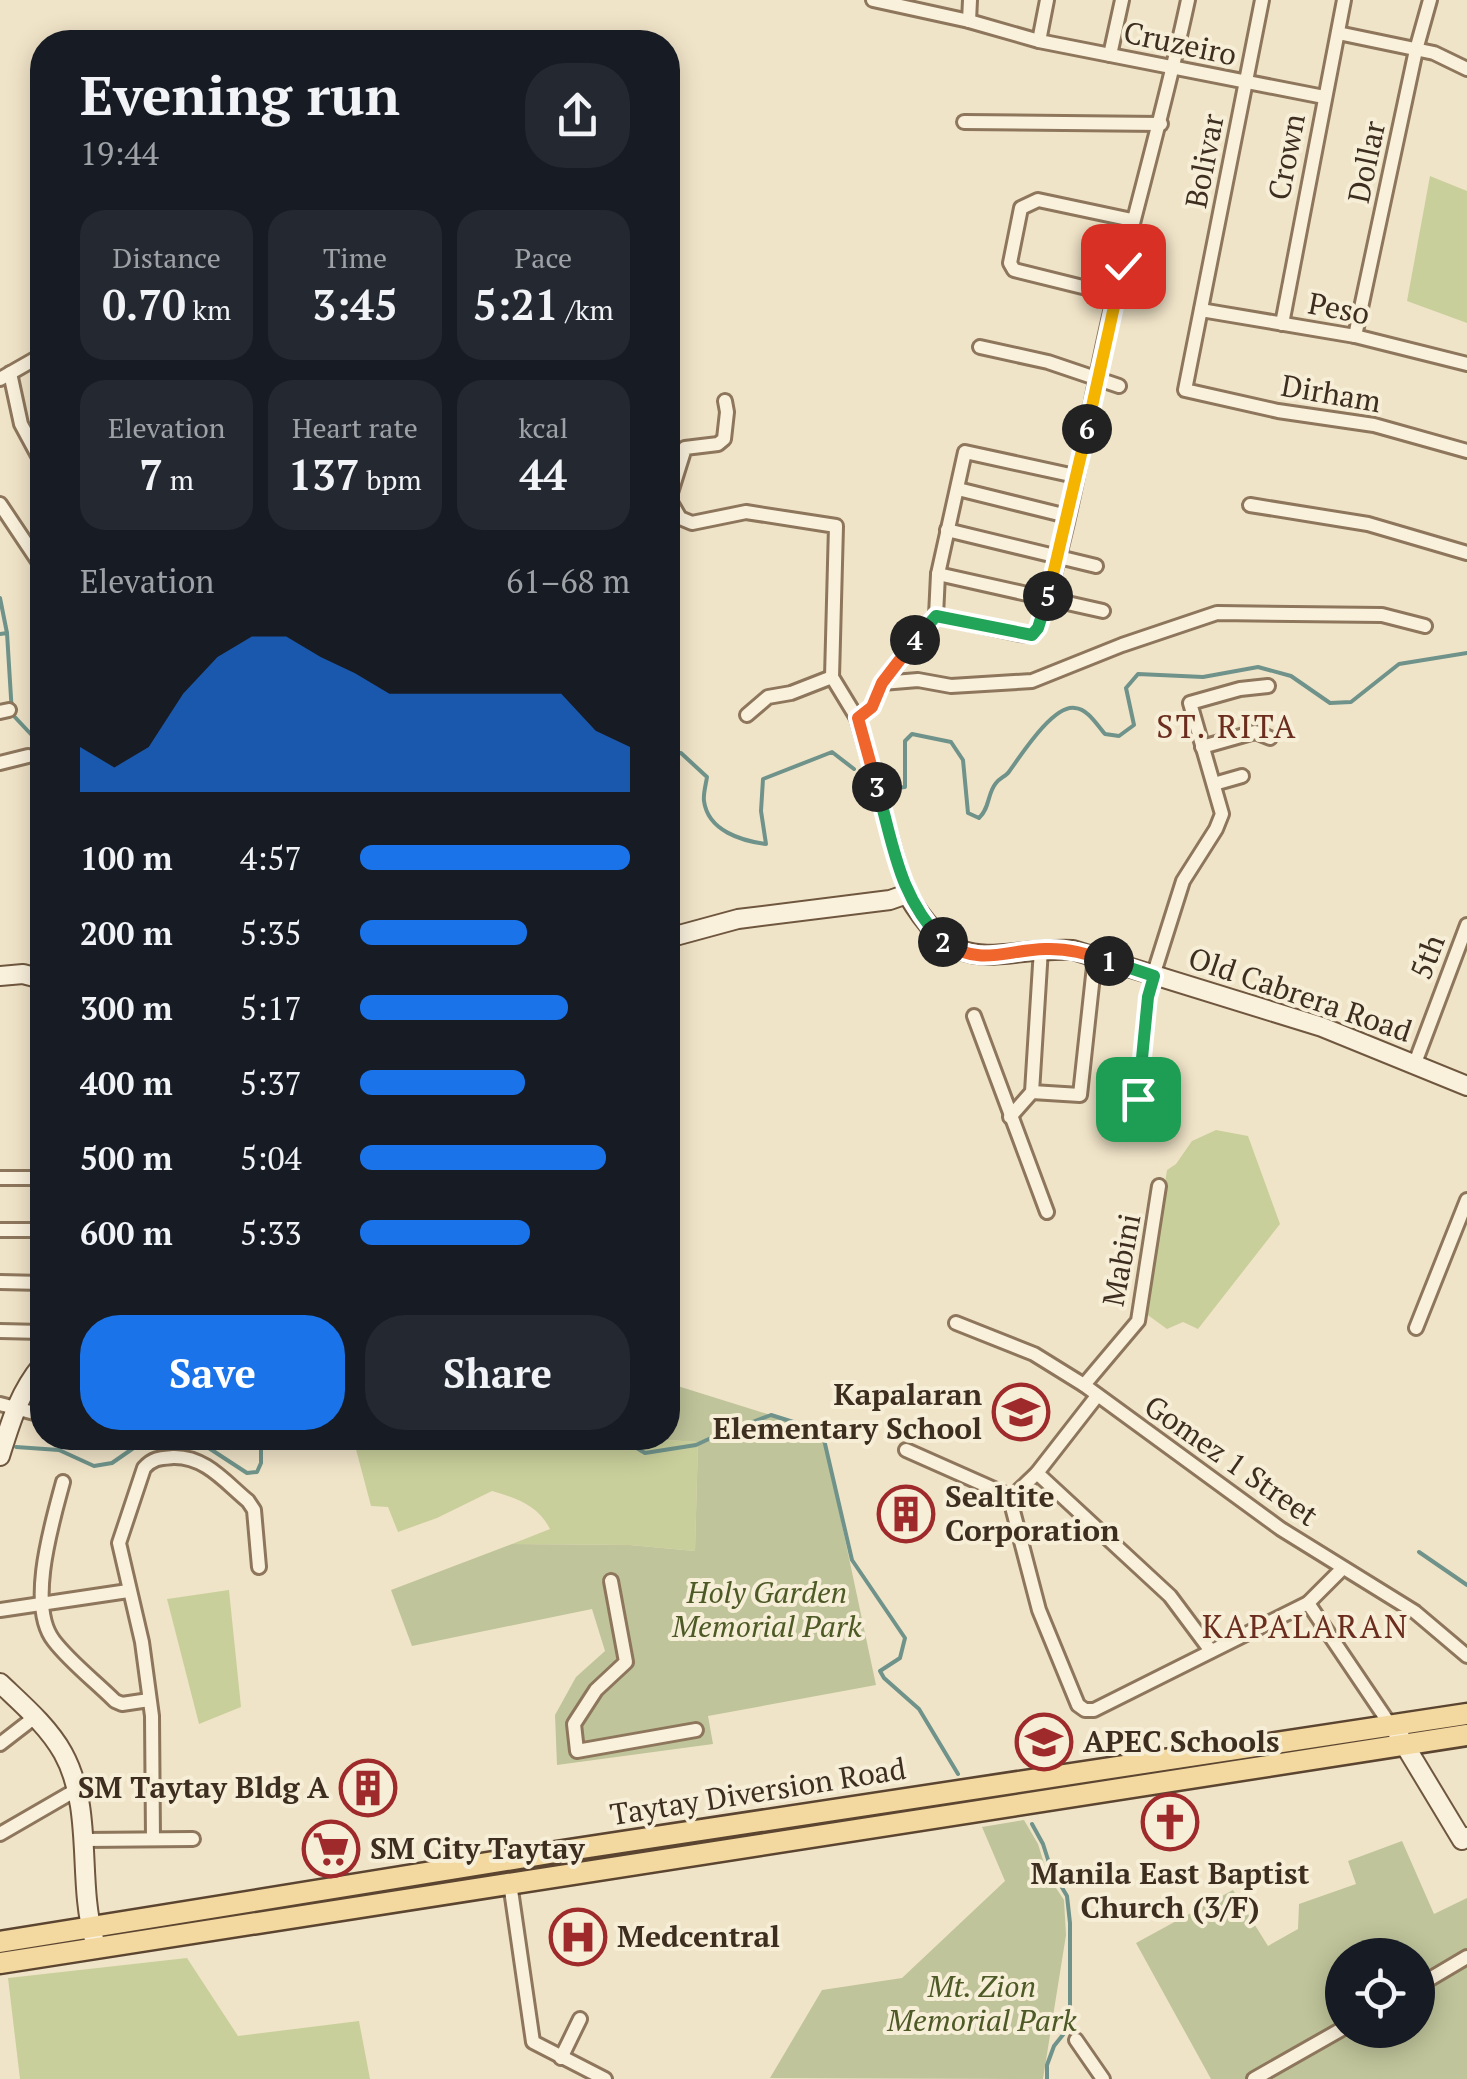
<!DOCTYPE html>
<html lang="en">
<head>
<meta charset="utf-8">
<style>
	body { margin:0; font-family:"PT Serif",serif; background:#242831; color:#f1f3f6; height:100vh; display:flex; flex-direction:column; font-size:38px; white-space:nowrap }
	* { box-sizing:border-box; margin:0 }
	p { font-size:32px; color:#9ea1a6 }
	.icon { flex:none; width:55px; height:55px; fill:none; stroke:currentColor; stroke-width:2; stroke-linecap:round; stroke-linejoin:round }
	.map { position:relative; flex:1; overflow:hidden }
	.panel { position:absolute; left:30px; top:30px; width:650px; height:1420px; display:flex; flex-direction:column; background:#171b24; border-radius:40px; box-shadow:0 5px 25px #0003 }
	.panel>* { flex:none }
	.tools { position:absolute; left:1325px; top:1938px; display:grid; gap:20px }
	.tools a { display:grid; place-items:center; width:110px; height:110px; border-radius:50%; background:#171b24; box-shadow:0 5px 25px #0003; font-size:50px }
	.pin { position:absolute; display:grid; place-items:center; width:85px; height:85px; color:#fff; margin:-42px; border-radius:20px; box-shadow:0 5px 15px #0006 }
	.km { position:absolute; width:50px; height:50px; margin:-25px; border-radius:50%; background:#222; color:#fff; font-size:28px; line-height:50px; text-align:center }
	.round { display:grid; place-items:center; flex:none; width:105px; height:105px; border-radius:40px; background:#242831 }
	.headline { display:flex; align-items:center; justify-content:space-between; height:170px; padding:0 50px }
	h1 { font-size:55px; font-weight:600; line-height:75px }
	.metrics { display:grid; grid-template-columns:repeat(3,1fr); gap:15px; height:170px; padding:10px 50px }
	.metrics div { display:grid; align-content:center; border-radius:25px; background:#242831; text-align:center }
	.metrics b { font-size:42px; font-weight:600 }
	.metrics small { font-size:28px; font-weight:400 }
	.metrics p { font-size:28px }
	.chart { height:280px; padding:20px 50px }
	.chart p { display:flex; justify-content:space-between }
	.chart svg { width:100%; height:180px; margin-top:10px; fill:#1a73e8; opacity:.7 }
	.button { display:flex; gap:20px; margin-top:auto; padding:20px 50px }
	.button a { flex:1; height:115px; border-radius:40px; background:#1a73e8; color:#fff; font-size:40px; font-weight:600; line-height:115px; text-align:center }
	.button a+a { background:#242831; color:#f1f3f6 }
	ul { padding:0 50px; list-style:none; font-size:32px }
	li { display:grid; grid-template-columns:160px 120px 1fr; align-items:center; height:75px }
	li i { height:25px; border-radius:12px; background:#1a73e8 }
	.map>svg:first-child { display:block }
	.green { fill:#c9cf9b }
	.cemetery { fill:#bfc49a; fill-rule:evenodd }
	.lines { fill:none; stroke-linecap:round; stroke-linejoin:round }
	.stream { stroke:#6f938a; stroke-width:4 }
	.street-casing { stroke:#8d765c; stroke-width:18 }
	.secondary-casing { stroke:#6f573f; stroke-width:22 }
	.primary-casing { stroke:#5b4430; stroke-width:25 }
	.street { stroke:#faf1dc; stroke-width:12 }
	.secondary { stroke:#faf1dc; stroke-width:18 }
	.primary { stroke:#f3d9a0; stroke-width:20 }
	.split-1-casing { stroke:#fff; stroke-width:20 }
	.split-2-casing { stroke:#fff; stroke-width:20 }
	.split-3-casing { stroke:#fff; stroke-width:20 }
	.split-4-casing { stroke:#fff; stroke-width:20 }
	.split-5-casing { stroke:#fff; stroke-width:20 }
	.split-6-casing { stroke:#fff; stroke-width:20 }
	.split-7-casing { stroke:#fff; stroke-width:20 }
	.split-1 { stroke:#22a559; stroke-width:12 }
	.split-2 { stroke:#f0652b; stroke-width:12 }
	.split-3 { stroke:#22a559; stroke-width:12 }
	.split-4 { stroke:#f0652b; stroke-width:12 }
	.split-5 { stroke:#22a559; stroke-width:12 }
	.split-6 { stroke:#f5b400; stroke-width:12 }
	.split-7 { stroke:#f5b400; stroke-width:12 }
	.labels { text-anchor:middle; stroke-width:8; stroke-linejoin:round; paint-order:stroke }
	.street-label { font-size:30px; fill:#3d2e20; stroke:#f7eed8 }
	.poi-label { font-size:30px; font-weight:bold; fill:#3d2e20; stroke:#f7eed8; text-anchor:start }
	.park-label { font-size:30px; font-style:italic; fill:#4d5a26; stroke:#f7eed8 }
	.neighbourhood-label { font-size:32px; letter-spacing:2.5px; fill:#6b2e1e; stroke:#f7eed8 }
</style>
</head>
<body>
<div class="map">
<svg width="1467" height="2079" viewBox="0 0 1467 2079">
	<rect width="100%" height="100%" fill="#f0e4c8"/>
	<!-- green -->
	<g class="green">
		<polygon points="1430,176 1467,191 1467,323 1407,301"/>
		<polygon points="1216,1130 1248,1136 1280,1224 1198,1329 1183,1322 1167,1329 1145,1313 1167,1170 1176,1164 1192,1141"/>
		<path d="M353,1438H636L698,1442L695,1551L630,1545L512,1544L550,1529C538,1505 516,1498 492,1491L437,1518L398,1532L388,1507L371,1506Z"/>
		<polygon points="229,1590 241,1707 199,1724 167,1599"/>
		<polygon points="187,1958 238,2036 359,2021 370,2079 20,2079 8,1978"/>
	</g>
	<!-- cemetery -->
	<g class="cemetery">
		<polygon points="668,1383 822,1431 876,1685 708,1716 713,1744 557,1765 555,1715 576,1677 605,1651 592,1609 412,1646 391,1590 512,1544 630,1545 695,1551 698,1442 636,1438 668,1438"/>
		<polygon points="1024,1820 1038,1844 1048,1876 1064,1900 1066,1935 1043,2079 770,2078 822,1990 902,1978 1005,1881 982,1827"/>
		<path d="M1402,1841L1434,1914L1467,1898V2079H1211L1136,1943L1233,1890L1268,1946L1298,1929L1299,1904L1356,1884L1348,1861ZM1342,1955H1418V2030H1342Z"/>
	</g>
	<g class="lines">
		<!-- stream -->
		<g class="stream">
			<polyline points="0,598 7,633"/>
			<polyline points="0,634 7,633 12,714 42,746"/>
			<path d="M668,752L681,753L707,777C706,784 703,794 704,801C708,831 742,841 766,844L761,811L763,779L832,752L854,769"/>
			<path d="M891,789L905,787V741L912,734L951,742L963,760L968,813L979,818C990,808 987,794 996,783C999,779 1004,777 1008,773C1020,757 1053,704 1075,708C1088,709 1097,725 1105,734L1119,736L1134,725L1126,688L1138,674L1203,677L1258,667L1291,676L1330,703L1351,702L1399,664L1467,653"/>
			<polyline points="742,1426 771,1415 822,1431 852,1560 905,1638 900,1658 880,1671 884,1678 919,1709 958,1774"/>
			<polyline points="620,1438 645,1453 696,1445 711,1438"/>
			<polyline points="16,1447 59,1450 94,1466 112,1463 135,1447 198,1441 247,1473 257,1472 261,1463 261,1438"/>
			<polyline points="1419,1552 1467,1585"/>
			<polyline points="1032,1824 1043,1844 1051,1869 1067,1896 1070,1923 1070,2026 1054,2046 1047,2065 1047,2079"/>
		</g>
		<!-- street casing -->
		<g class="street-casing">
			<g id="street">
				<polyline points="873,0 969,21 1039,41 1324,97"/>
				<polyline points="1262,0 1185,390 1278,411 1374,425 1467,451"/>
				<polyline points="969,21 970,0"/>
				<polyline points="1338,33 1434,53 1467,69"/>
				<polyline points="1039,41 1047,0"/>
				<polyline points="1110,55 1122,0"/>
				<polyline points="964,122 1161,124"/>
				<polyline points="1115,295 1014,270 1010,263 1021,208 1038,200 1132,220"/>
				<polyline points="1201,310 1355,336 1467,364"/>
				<polyline points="1282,324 1344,0"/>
				<polyline points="1355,336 1416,50 1430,0"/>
				<polyline points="980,347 1048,362 1119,386"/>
				<polyline points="10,373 21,424 42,463"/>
				<polyline points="0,379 42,355"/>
				<polyline points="725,401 727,412 724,439 718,444 685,448 669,499 680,518 692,523 746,512 836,526 832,677 857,718 907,894"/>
				<polyline points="958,489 1067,516"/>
				<polyline points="0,504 42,567"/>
				<polyline points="1250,505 1368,524 1467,553"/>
				<polyline points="947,530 1096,566"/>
				<polyline points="938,574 1103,611"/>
				<path d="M936,616L1020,634L1031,635L1038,628C1074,520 1088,405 1115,295C1139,196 1167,99 1188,0"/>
				<polyline points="882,683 918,680 951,686 1032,681 1122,645 1217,613 1382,615 1425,626"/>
				<polyline points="0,712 9,710"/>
				<polyline points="747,715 768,697 791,693 832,677"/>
				<polyline points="857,718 872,707 882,683 900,658 936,616 938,574 965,452 1075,476"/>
				<polyline points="1202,747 1255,732 1270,738"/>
				<polyline points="0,763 28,756"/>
				<polyline points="1214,784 1242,776"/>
				<polyline points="974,1016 1047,1212"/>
				<polyline points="1415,1063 1467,925"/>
				<polyline points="1032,1092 1080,1095 1095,957"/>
				<polyline points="1138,1099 1148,997 1153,976 1183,881 1216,829 1222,814 1190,703 1240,689 1268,686"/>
				<polyline points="1010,1117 1032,1092 1041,949"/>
				<polyline points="0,1178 42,1178"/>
				<polyline points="0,1230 42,1230"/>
				<polyline points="0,1282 42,1283"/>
				<polyline points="956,1323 1034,1354 1084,1385 1281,1529 1415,1612 1467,1656"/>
				<polyline points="1416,1328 1467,1200"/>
				<polyline points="0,1331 42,1332"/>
				<polyline points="1084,1385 1138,1321 1159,1186"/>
				<polyline points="1097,1396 1037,1473 1012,1497 1011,1503 1039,1610 1078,1705 1085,1710 1094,1710 1308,1603 1343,1568"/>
				<polyline points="0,1404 42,1415"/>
				<polyline points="906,1450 1012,1497"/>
				<polyline points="1037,1473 1170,1596 1211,1651"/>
				<path d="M63,1482C53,1520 26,1606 54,1641C71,1663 95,1681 115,1701L122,1704L149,1700"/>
				<polyline points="611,1581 626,1662 596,1690 574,1724 577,1751 696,1730"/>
				<polyline points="1308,1603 1391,1726"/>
				<polyline points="0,1610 128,1591"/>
				<polyline points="0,1744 35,1717"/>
				<polyline points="0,1834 76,1790"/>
				<path d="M153,1839L152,1716L142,1642L119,1543L144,1468C153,1458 160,1458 173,1457C205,1456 225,1482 248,1501L254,1510L259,1567"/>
				<polyline points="84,1840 193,1839"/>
				<polyline points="510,1883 533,2042 605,2079"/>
				<polyline points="1418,1986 1467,1957"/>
				<polyline points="1076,2040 1103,2079"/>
				<polyline points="561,2058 580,2019"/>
				<polyline points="1254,2079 1342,2029"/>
			</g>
		</g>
		<!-- secondary casing -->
		<g class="secondary-casing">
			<g id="secondary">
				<path d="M668,938L738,919L890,900L907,894C960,983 990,947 1073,950L1322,1027L1467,1086"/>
				<polyline points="0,976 23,974 42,979"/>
				<path d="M0,1456C11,1421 19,1393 42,1365"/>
				<path d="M0,1683C22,1704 48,1726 63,1753C94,1809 77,1880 94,1939"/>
				<polyline points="1398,1734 1462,1840 1467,1837"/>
			</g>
		</g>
		<!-- primary casing -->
		<g class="primary-casing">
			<g id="primary">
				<polyline points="0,1942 556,1852 1467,1714"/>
				<polyline points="0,1963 1467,1735"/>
			</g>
		</g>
		<!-- street -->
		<use href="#street" class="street"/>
		<!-- secondary -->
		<use href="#secondary" class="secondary"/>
		<!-- primary -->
		<use href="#primary" class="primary"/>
	</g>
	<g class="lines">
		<!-- split-1 casing -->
		<g class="split-1-casing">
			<polyline id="split-1" points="1109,961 1154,976 1148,997 1138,1099"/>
		</g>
		<!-- split-2 casing -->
		<g class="split-2-casing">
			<path id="split-2" d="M943,942C981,967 1005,950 1045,949C1068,948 1087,954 1109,961"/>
		</g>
		<!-- split-3 casing -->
		<g class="split-3-casing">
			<path id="split-3" d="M877,787C894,847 898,895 943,942"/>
		</g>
		<!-- split-4 casing -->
		<g class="split-4-casing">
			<polyline id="split-4" points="877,787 858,718 872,707 882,683 915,640"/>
		</g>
		<!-- split-5 casing -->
		<g class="split-5-casing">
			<polyline id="split-5" points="915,640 936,616 1032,635 1038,628 1048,596"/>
		</g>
		<!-- split-6 casing -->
		<g class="split-6-casing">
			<polyline id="split-6" points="1048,596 1087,429"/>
		</g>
		<!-- split-7 casing -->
		<g class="split-7-casing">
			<polyline id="split-7" points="1087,429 1123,266"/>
		</g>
		<!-- split-1 -->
		<use href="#split-1" class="split-1"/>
		<!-- split-2 -->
		<use href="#split-2" class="split-2"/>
		<!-- split-3 -->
		<use href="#split-3" class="split-3"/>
		<!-- split-4 -->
		<use href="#split-4" class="split-4"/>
		<!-- split-5 -->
		<use href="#split-5" class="split-5"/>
		<!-- split-6 -->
		<use href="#split-6" class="split-6"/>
		<!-- split-7 -->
		<use href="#split-7" class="split-7"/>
	</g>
	<!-- icons -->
	<defs>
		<g id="school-ring" transform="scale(2.875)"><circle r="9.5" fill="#f7eed8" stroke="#9e2a2b" stroke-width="1.5"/><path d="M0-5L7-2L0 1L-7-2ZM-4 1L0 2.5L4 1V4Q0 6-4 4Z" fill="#9e2a2b"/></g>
		<g id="building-ring" transform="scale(2.875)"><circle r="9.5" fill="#f7eed8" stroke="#9e2a2b" stroke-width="1.5"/><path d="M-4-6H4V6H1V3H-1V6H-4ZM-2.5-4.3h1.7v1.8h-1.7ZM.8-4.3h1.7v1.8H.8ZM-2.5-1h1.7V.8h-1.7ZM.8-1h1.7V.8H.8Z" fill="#9e2a2b"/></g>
		<g id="church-ring" transform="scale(2.875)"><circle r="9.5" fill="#f7eed8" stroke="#9e2a2b" stroke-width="1.5"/><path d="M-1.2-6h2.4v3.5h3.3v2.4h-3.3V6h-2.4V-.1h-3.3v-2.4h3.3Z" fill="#9e2a2b"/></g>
		<g id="supermarket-ring" transform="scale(2.875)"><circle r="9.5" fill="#f7eed8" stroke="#9e2a2b" stroke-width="1.5"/><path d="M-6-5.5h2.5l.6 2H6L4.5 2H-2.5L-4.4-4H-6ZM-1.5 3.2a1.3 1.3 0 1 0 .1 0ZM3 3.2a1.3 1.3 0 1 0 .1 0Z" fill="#9e2a2b"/></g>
		<g id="hospital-ring" transform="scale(2.875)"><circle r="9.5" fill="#f7eed8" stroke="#9e2a2b" stroke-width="1.5"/><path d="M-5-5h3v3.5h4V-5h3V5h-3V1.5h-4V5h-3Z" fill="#9e2a2b"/></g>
	</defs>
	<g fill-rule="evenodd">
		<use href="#school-ring" x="1021" y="1412"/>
		<use href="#building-ring" x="906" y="1514"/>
		<use href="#school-ring" x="1044" y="1742"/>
		<use href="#building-ring" x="368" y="1788"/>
		<use href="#church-ring" x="1170" y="1822"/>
		<use href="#supermarket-ring" x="331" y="1849"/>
		<use href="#hospital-ring" x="578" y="1937"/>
	</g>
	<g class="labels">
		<!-- street labels -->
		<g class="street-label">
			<text transform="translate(1180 44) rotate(12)" y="10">Cruzeiro</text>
			<text transform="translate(1287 157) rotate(-79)" y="10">Crown</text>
			<text transform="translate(1205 161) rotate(-79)" y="10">Bolivar</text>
			<text transform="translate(1367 162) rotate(-78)" y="10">Dollar</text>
			<text transform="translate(1339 309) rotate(11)" y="10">Peso</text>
			<text transform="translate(1331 394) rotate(10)" y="10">Dirham</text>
			<text transform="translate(1428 957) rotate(-69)" y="10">5th</text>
			<text transform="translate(1300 995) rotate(19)" y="10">Old Cabrera Road</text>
			<text transform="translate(1122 1260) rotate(-79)" y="10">Mabini</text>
			<text transform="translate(1231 1461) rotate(35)" y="10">Gomez 1 Street</text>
			<text transform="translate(758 1792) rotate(-9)" y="10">Taytay Diversion Road</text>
		</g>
		<!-- poi labels -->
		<g class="poi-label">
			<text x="982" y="1405" text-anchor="end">Kapalaran<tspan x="982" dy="34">Elementary School</tspan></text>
			<text x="945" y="1507">Sealtite<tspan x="945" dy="34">Corporation</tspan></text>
			<text x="1083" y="1752">APEC Schools</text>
			<text x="329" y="1798" text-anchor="end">SM Taytay Bldg A</text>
			<text x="370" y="1859">SM City Taytay</text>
			<text x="1170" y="1884" text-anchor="middle">Manila East Baptist<tspan x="1170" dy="34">Church (3/F)</tspan></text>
			<text x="617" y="1947">Medcentral</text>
		</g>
		<!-- park labels -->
		<g class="park-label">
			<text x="767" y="1603">Holy Garden<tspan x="767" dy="34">Memorial Park</tspan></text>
			<text x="982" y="1997">Mt. Zion<tspan x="982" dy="34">Memorial Park</tspan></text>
		</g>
		<!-- neighbourhood labels -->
		<g class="neighbourhood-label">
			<text x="1227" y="738">ST. RITA</text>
			<text x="1306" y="1638">KAPALARAN</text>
		</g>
	</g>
</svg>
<div class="tools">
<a><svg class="icon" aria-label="locate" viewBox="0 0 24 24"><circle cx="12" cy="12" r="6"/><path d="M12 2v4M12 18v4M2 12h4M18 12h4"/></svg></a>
</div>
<div class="pin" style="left:1138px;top:1099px;background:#1e9e55"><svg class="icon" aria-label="arrive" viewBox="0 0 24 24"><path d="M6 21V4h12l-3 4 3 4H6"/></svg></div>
<div class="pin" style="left:1123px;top:266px;background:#d93025"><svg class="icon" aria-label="check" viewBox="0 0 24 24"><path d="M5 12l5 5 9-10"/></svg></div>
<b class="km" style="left:1109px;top:961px">1</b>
<b class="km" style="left:943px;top:942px">2</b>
<b class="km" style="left:877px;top:787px">3</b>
<b class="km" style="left:915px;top:640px">4</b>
<b class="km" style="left:1048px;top:596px">5</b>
<b class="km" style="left:1087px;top:429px">6</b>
<section class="panel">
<div class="headline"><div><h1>Evening run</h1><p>19:44</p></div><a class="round"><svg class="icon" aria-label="share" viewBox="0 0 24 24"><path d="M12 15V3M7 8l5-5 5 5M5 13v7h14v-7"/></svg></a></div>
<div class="metrics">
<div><p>Distance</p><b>0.70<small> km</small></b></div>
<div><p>Time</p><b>3:45</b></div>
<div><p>Pace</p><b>5:21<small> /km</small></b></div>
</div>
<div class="metrics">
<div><p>Elevation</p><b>7<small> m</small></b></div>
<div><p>Heart rate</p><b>137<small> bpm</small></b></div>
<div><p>kcal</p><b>44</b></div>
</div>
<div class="chart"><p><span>Elevation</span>61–68 m</p>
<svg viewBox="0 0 160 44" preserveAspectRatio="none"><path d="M0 44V33L10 38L20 33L30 20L40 11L50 6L60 6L70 11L80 15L90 20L100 20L110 20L120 20L130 20L140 20L150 29L160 33V44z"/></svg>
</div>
<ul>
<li><b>100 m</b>4:57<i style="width:100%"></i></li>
<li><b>200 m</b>5:35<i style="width:62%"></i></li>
<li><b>300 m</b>5:17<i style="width:77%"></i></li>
<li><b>400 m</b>5:37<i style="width:61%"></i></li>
<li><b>500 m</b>5:04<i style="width:91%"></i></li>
<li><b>600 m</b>5:33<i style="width:63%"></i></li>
</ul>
<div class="button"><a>Save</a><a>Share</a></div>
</section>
</div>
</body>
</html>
